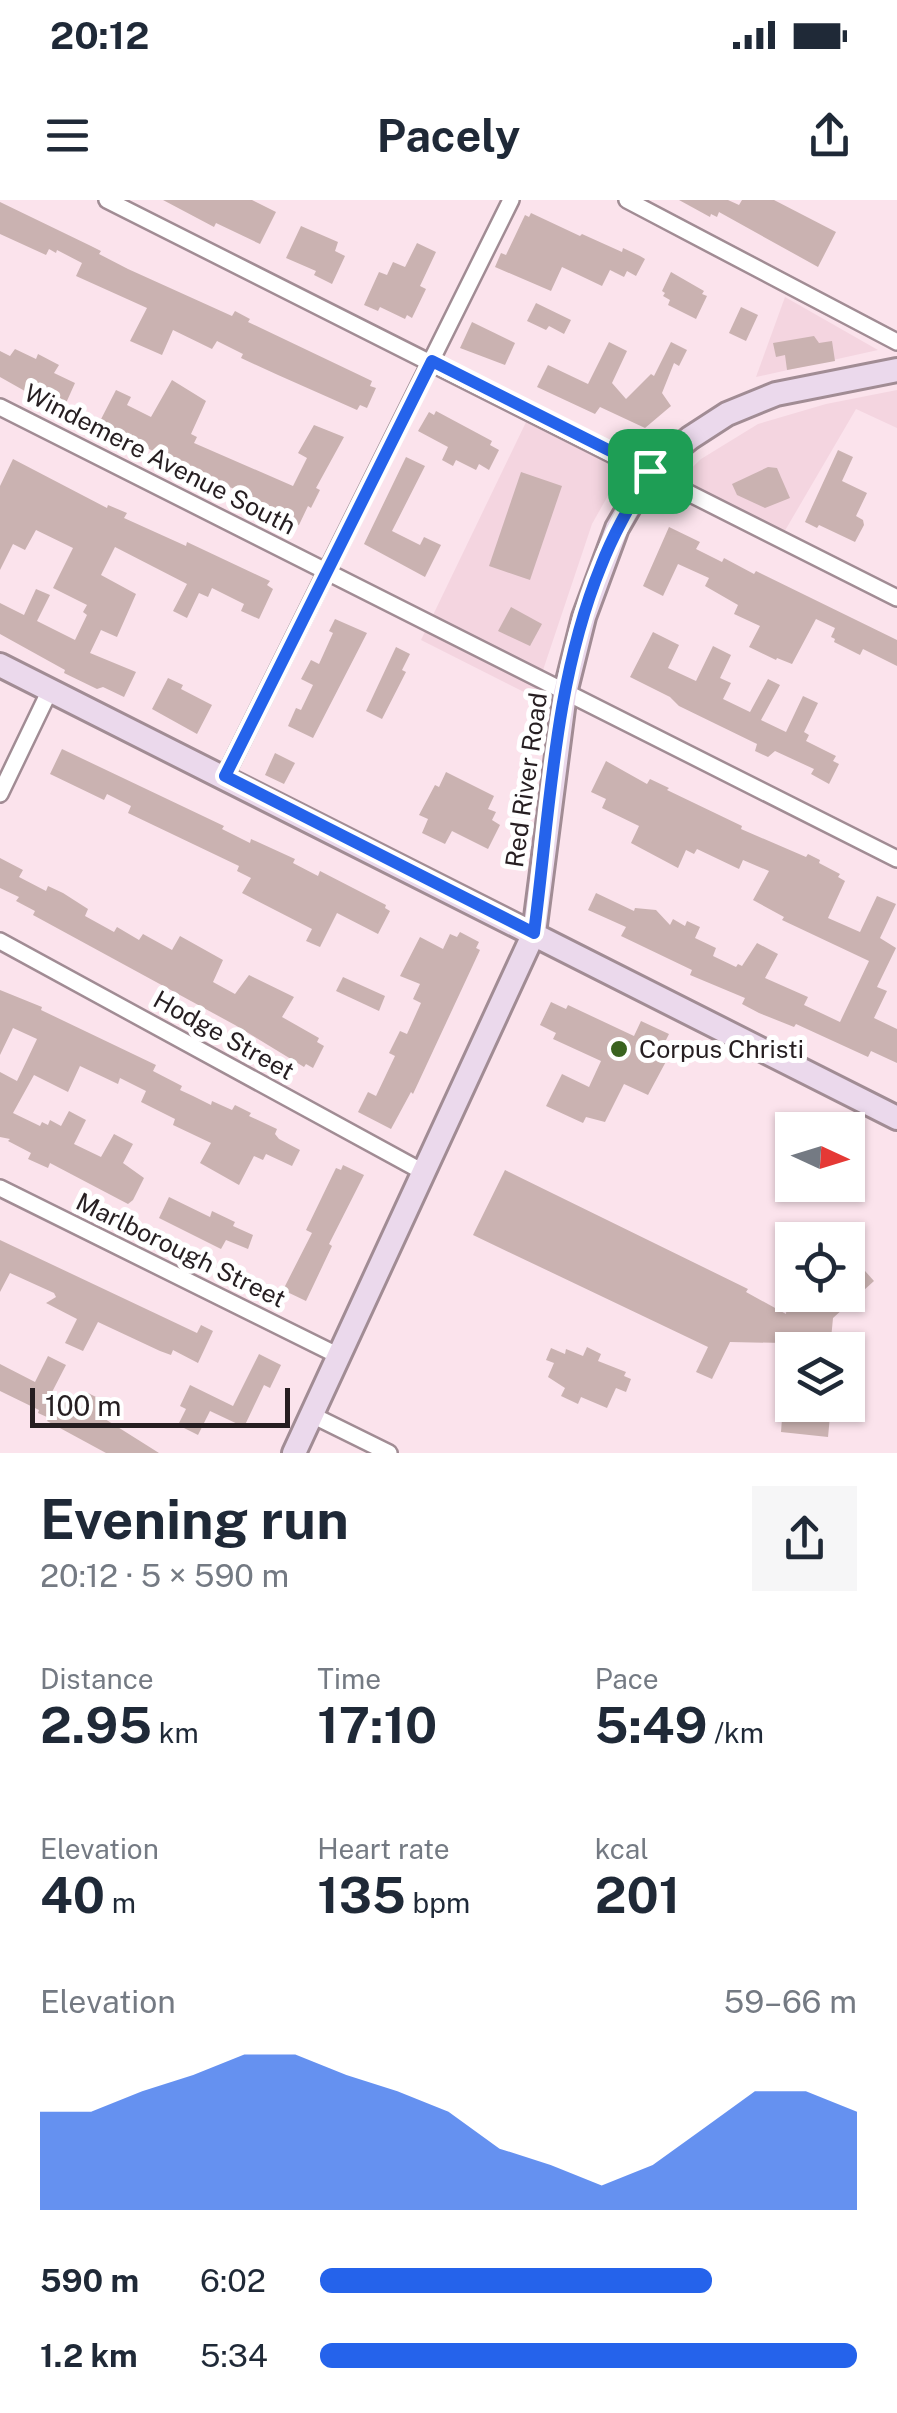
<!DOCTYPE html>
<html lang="en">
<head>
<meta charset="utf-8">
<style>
	body { margin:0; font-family:"Public Sans",sans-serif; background:#f6f6f7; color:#1f2937; height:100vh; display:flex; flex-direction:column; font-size:38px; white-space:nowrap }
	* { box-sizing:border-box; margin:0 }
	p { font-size:32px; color:#747a83 }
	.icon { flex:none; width:55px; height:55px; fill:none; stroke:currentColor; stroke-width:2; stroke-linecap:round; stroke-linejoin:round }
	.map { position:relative; height:1253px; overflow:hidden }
	.side { display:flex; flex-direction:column; background:#fff; flex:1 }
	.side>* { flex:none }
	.needle { width:65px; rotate:94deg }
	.buttons { position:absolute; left:775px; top:912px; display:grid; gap:20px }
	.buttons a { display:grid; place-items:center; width:90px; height:90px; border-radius:0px; background:#fff; box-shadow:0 2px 8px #0004; font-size:50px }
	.scale { position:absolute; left:30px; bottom:25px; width:260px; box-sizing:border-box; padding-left:10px; border:5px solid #261e21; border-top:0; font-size:28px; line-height:35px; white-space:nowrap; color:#261e21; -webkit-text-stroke:8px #fff; paint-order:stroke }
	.pin { position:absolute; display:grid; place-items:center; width:85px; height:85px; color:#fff; margin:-42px; border-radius:20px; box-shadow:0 5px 15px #0006 }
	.round { display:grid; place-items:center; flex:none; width:105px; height:105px; border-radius:0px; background:#f6f6f7 }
	.overview { display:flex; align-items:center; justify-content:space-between; height:170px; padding:0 40px }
	h1 { font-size:55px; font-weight:700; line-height:75px }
	.figures { display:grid; grid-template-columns:repeat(3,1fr); gap:15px; height:170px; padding:10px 40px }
	.figures div { display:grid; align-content:center }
	.figures b { font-size:50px; font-weight:700 }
	.figures small { font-size:28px; font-weight:400 }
	.figures p { font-size:28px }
	.chart { height:280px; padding:20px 40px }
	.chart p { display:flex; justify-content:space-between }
	.chart svg { width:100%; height:180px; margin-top:10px; fill:#2563eb; opacity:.7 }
	ul { padding:0 40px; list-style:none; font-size:32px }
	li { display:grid; grid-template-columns:160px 120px 1fr; align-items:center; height:75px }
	li i { height:25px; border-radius:12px; background:#2563eb }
	.status { display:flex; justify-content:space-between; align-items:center; height:70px; padding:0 50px; background:#fff; direction:ltr }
	.status svg { height:28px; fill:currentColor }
	header { display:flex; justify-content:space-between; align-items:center; height:130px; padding:0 40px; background:#fff; font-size:45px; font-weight:700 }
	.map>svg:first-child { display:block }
	.built { fill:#f4d5e0 }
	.building { fill:#cab2b1 }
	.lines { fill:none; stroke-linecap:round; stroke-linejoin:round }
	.street-casing { stroke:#a18c94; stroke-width:20 }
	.secondary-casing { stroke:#a18c94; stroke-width:28 }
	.street { stroke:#fff; stroke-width:15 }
	.secondary { stroke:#ebd9ec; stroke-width:22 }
	.route-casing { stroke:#fff; stroke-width:20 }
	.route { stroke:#2563eb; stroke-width:12 }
	.poi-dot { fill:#3a631f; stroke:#fff; stroke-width:4 }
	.labels { text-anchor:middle; stroke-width:10; stroke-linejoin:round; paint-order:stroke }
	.street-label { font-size:25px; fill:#261e21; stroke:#fff }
	.poi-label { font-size:25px; fill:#261e21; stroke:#fff; text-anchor:start }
</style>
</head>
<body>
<div class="status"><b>20:12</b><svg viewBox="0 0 49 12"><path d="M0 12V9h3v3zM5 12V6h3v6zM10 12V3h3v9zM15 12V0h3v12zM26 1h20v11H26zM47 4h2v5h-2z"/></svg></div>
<header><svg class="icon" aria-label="menu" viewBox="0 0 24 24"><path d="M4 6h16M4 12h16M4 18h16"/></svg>Pacely<svg class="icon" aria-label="share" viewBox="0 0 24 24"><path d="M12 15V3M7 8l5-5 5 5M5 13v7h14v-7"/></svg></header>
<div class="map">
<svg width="897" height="1253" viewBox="0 0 897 1253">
	<rect width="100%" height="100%" fill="#fbe3ec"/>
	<!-- built -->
	<g class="built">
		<polygon points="785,97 878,150 756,177"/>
		<polygon points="897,190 897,228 856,209 783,334 671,288 701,259 758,224 826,204"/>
		<polygon points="527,220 624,267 592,324 534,497 421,440"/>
	</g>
	<!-- building -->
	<g class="building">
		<polygon points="163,0 252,0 276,12 260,44 216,23 214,27"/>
		<polygon points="679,0 728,0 739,5 742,0 774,0 836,32 818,67 719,12 717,17 711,14 710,17"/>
		<polygon points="0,2 91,46 101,51 99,54 128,69 232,116 235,111 250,119 248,122 372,181 370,186 376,188 367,208 360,205 357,210 278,175 241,158 243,154 217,141 212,149 173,130 162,155 130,141 147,108 76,76 82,63 57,50 56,53 49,49 46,55 0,34"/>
		<polygon points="531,13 580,36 582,34 622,52 623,48 640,56 645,59 636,76 627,71 624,77 610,70 602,86 562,67 551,91 495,67 501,53 506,55 525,15 529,17"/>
		<polygon points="301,26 338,42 335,51 345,56 332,84 314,75 316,71 286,58"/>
		<polygon points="417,43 436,52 420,86 426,89 412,118 407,115 405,119 380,107 378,111 364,105 379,72 387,75 393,62 405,67"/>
		<polygon points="671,72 704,91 702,94 707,96 696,119 668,105 670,100 663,96 665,93 662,91"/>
		<polygon points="536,103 571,120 564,134 549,126 546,130 527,121"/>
		<polygon points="741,107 758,115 746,141 729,133"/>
		<polygon points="472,122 515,143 505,165 460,148"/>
		<polygon points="814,136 819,143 832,141 835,161 787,170 785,155 776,157 773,143"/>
		<polygon points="609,142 627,151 612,183 626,199 651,174 654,176 671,142 687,150 679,166 674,163 662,193 671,206 645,228 600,207 595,214 537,187 548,165 588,184"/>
		<polygon points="15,149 36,159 38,154 59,165 54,173 75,183 62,212 0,177 0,151 10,156"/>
		<polygon points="172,180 206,201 191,234 197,237 194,243 293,286 307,258 298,253 314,225 344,237 316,288 320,290 311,308 308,306 299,325 254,304 256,302 236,290 98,225 116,190 131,197 127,205 151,217"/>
		<polygon points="436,211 492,241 490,245 499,250 489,270 479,264 476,270 456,260 453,266 442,260 448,247 418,231 429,212 434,215"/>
		<polygon points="838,250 853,257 842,281 867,293 856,316 863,320 864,325 855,342 819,325 817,328 805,322"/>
		<polygon points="406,257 425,266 392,331 420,345 424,337 441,345 425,377 364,344"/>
		<polygon points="13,259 107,308 108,305 127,313 124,318 186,346 187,342 270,381 267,385 273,389 259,419 241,411 244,404 212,388 208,397 199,393 187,418 173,411 187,384 115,347 101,375 136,394 117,437 101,430 90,453 136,472 124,497 103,487 97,489 64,473 65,470 0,434 0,403 24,415 36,389 50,395 37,421 75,440 87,415 83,412 87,405 53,388 73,348 36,330 25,350 13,344 0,370 0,286"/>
		<polygon points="768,267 777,268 790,298 765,308 737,295 732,284"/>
		<polygon points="521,272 562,286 530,380 489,366"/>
		<polygon points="669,327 700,342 696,349 722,362 724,358 754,374 756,371 897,440 897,466 863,449 860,455 834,442 835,439 831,437 835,428 816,419 792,464 777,458 776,460 749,447 760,426 734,414 738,405 705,386 709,378 678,364 663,396 643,386"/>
		<polygon points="511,407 542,424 530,446 498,431"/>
		<polygon points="335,419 367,433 313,538 288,526 296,508 301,510 313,485 301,479 311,460 319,464 333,433 329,431"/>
		<polygon points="653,432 679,445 668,468 696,481 713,446 731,455 720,478 731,483 723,499 750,512 768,479 780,485 761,520 786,532 803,496 818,503 804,532 809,535 806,541 836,556 833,561 839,564 829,584 811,574 814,569 775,551 768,557 755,551 757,544 679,506 670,497 630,477"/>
		<polygon points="396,447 410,454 402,470 406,472 382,519 366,511"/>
		<polygon points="168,478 183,485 181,489 212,505 197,534 152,509"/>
		<polygon points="62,549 224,626 222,629 250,643 251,639 295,659 293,663 318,676 320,671 386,705 385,708 390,711 378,734 337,713 320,747 306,741 312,729 242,693 251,678 237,671 239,666 128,613 131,606 107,594 104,600 50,574"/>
		<polygon points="275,553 295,563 284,584 265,575"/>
		<polygon points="606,561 647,584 650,579 669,588 667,590 742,626 741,629 806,657 808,654 820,660 819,663 840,674 838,677 845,681 828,718 860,732 877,696 896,704 880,738 896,748 877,787 887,791 874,818 897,829 897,863 871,851 868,857 796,824 794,827 759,813 742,804 745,798 690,775 692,770 621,736 626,727 588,710 596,693 634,711 635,708 656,710 670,725 673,719 685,726 687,721 700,727 695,738 716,748 713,756 736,767 738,764 742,766 757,743 778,754 765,778 808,797 804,805 840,822 869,761 782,720 784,717 753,700 769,671 743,660 739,669 697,649 694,654 686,650 678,668 631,643 639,626 602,608 606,599 591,592"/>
		<polygon points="446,572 494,596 488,609 496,612 492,620 500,625 488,649 452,631 445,644 422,633 428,619 419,615 435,585 439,587"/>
		<polygon points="0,658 23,670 19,677 46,691 48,686 63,693 88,709 85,716 114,732 117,727 139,740 143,734 172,750 180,736 223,760 213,782 235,794 249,775 294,797 282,817 319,838 317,842 324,846 313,868 306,864 304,867 235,825 33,715 35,711 16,701 19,697 0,688"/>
		<polygon points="460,732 479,742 476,748 480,750 413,894 411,892 391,929 358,912 368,892 376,896 395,856 389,853 400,831 407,834 421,803 413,799 420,784 400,776 420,737 443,749 450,734 457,737"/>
		<polygon points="343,777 385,796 379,811 336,791"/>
		<polygon points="0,790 42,807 41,810 156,865 153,871 182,886 180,890 193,896 211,905 212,901 232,910 235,905 251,913 249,916 277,929 275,934 279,939 300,950 292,966 266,954 263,960 254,956 239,985 200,963 211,943 173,925 175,919 141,902 146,891 120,878 118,884 80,866 68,892 34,875 13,913 40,926 42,922 48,925 50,920 61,926 69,911 86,920 74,944 101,957 114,934 133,944 123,963 144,978 133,1000 128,1004 50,963 48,968 28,959 31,953 8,941 10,939 0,937 0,872 17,881 37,839 13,828 0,855"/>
		<polygon points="551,802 566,809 568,805 634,836 641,821 669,834 665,842 672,846 670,854 648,895 624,884 605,922 586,917 583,923 546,906 562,874 589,887 601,861 553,839 556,833 540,825"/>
		<polygon points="343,965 364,975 329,1044 332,1046 306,1101 283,1090 312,1033 306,1030 336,968 341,970"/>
		<polygon points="505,970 748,1089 746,1092 786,1114 788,1095 848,1095 848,1052 874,1081 833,1118 830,1150 782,1150 783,1143 730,1142 712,1179 696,1172 708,1147 473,1035"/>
		<polygon points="169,997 210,1017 212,1011 235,1022 233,1026 253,1035 248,1049 226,1040 221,1049 159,1018"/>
		<polygon points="0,1040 197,1133 201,1125 213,1131 198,1163 173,1150 171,1155 160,1151 98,1122 83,1151 65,1143 77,1119 46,1103 56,1097 54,1093 10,1073 0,1092"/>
		<polygon points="587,1147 601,1154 598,1161 626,1172 624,1176 631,1179 626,1192 616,1188 607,1208 581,1197 578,1204 561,1196 565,1188 548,1177 554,1163 546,1160 551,1148 565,1154 566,1149 583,1156"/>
		<polygon points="259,1154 281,1165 270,1188 264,1185 244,1227 210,1211 198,1235 178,1225 186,1209 180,1206 190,1185 233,1206"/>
		<polygon points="48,1156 66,1165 51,1194 81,1208 88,1193 112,1205 105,1219 159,1253 106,1253 47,1221 49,1218 38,1213 39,1210 0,1191 0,1164 35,1182"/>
		<polygon points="783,1205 831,1205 828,1237 781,1232"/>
	</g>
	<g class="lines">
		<!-- street casing -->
		<g class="street-casing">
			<g id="street">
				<polyline points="107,0 897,398"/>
				<polyline points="627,0 897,142"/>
				<polyline points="0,207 897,659"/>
				<polyline points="225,576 511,0"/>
				<polyline points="0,594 50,490"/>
				<polyline points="0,741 425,973"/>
				<polyline points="0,988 339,1156"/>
				<polyline points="312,1215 389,1253"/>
			</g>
		</g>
		<!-- secondary casing -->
		<g class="secondary-casing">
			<g id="secondary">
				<polyline points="0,465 897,918"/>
				<polyline points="294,1253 534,733 565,493 584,417 617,328 650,271 690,238 727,214 776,194 897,170"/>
			</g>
		</g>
		<!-- street -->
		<use href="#street" class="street"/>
		<!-- secondary -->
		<use href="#secondary" class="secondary"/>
	</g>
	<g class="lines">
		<!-- route casing -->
		<g class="route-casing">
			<path id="route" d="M432,161L650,271C632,302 614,332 601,366C554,481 550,611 534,733L225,576Z"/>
		</g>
		<!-- route -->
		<use href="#route" class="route"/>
	</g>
	<!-- markers -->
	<circle class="poi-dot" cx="619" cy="849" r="10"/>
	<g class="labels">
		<!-- street labels -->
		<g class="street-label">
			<text transform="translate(160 259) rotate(27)" y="9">Windemere Avenue South</text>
			<text transform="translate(526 580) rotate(-82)" y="9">Red River Road</text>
			<text transform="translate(224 835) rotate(29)" y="9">Hodge Street</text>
			<text transform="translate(181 1050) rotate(26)" y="9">Marlborough Street</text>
		</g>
		<!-- poi labels -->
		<g class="poi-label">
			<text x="639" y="858">Corpus Christi</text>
		</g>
	</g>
</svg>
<div class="buttons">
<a><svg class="needle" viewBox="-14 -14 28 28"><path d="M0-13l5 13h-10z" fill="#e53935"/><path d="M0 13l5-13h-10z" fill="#747a83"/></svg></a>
<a><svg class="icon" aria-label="locate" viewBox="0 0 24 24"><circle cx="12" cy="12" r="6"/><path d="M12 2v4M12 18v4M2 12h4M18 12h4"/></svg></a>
<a><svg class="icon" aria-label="layers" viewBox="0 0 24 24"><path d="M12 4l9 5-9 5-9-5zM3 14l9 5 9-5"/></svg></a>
</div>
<div class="scale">100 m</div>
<div class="pin" style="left:650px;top:271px;background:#1e9e55"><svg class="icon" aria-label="arrive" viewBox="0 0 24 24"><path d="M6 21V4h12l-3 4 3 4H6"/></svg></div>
</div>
<section class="side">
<div class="overview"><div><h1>Evening run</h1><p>20:12 · 5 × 590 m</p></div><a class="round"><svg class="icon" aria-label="share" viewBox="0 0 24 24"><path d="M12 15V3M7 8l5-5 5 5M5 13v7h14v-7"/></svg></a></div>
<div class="figures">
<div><p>Distance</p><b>2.95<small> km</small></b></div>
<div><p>Time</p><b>17:10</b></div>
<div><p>Pace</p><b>5:49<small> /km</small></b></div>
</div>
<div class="figures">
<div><p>Elevation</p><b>40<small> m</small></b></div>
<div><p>Heart rate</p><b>135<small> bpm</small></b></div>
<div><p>kcal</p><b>201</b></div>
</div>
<div class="chart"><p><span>Elevation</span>59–66 m</p>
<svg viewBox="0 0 160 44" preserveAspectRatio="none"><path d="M0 44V20L10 20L20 15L30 11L40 6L50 6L60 11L70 15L80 20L90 29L100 33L110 38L120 33L130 24L140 15L150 15L160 20V44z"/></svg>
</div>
<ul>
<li><b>590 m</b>6:02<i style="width:73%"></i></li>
<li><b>1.2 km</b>5:34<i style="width:100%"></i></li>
</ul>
</section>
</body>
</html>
